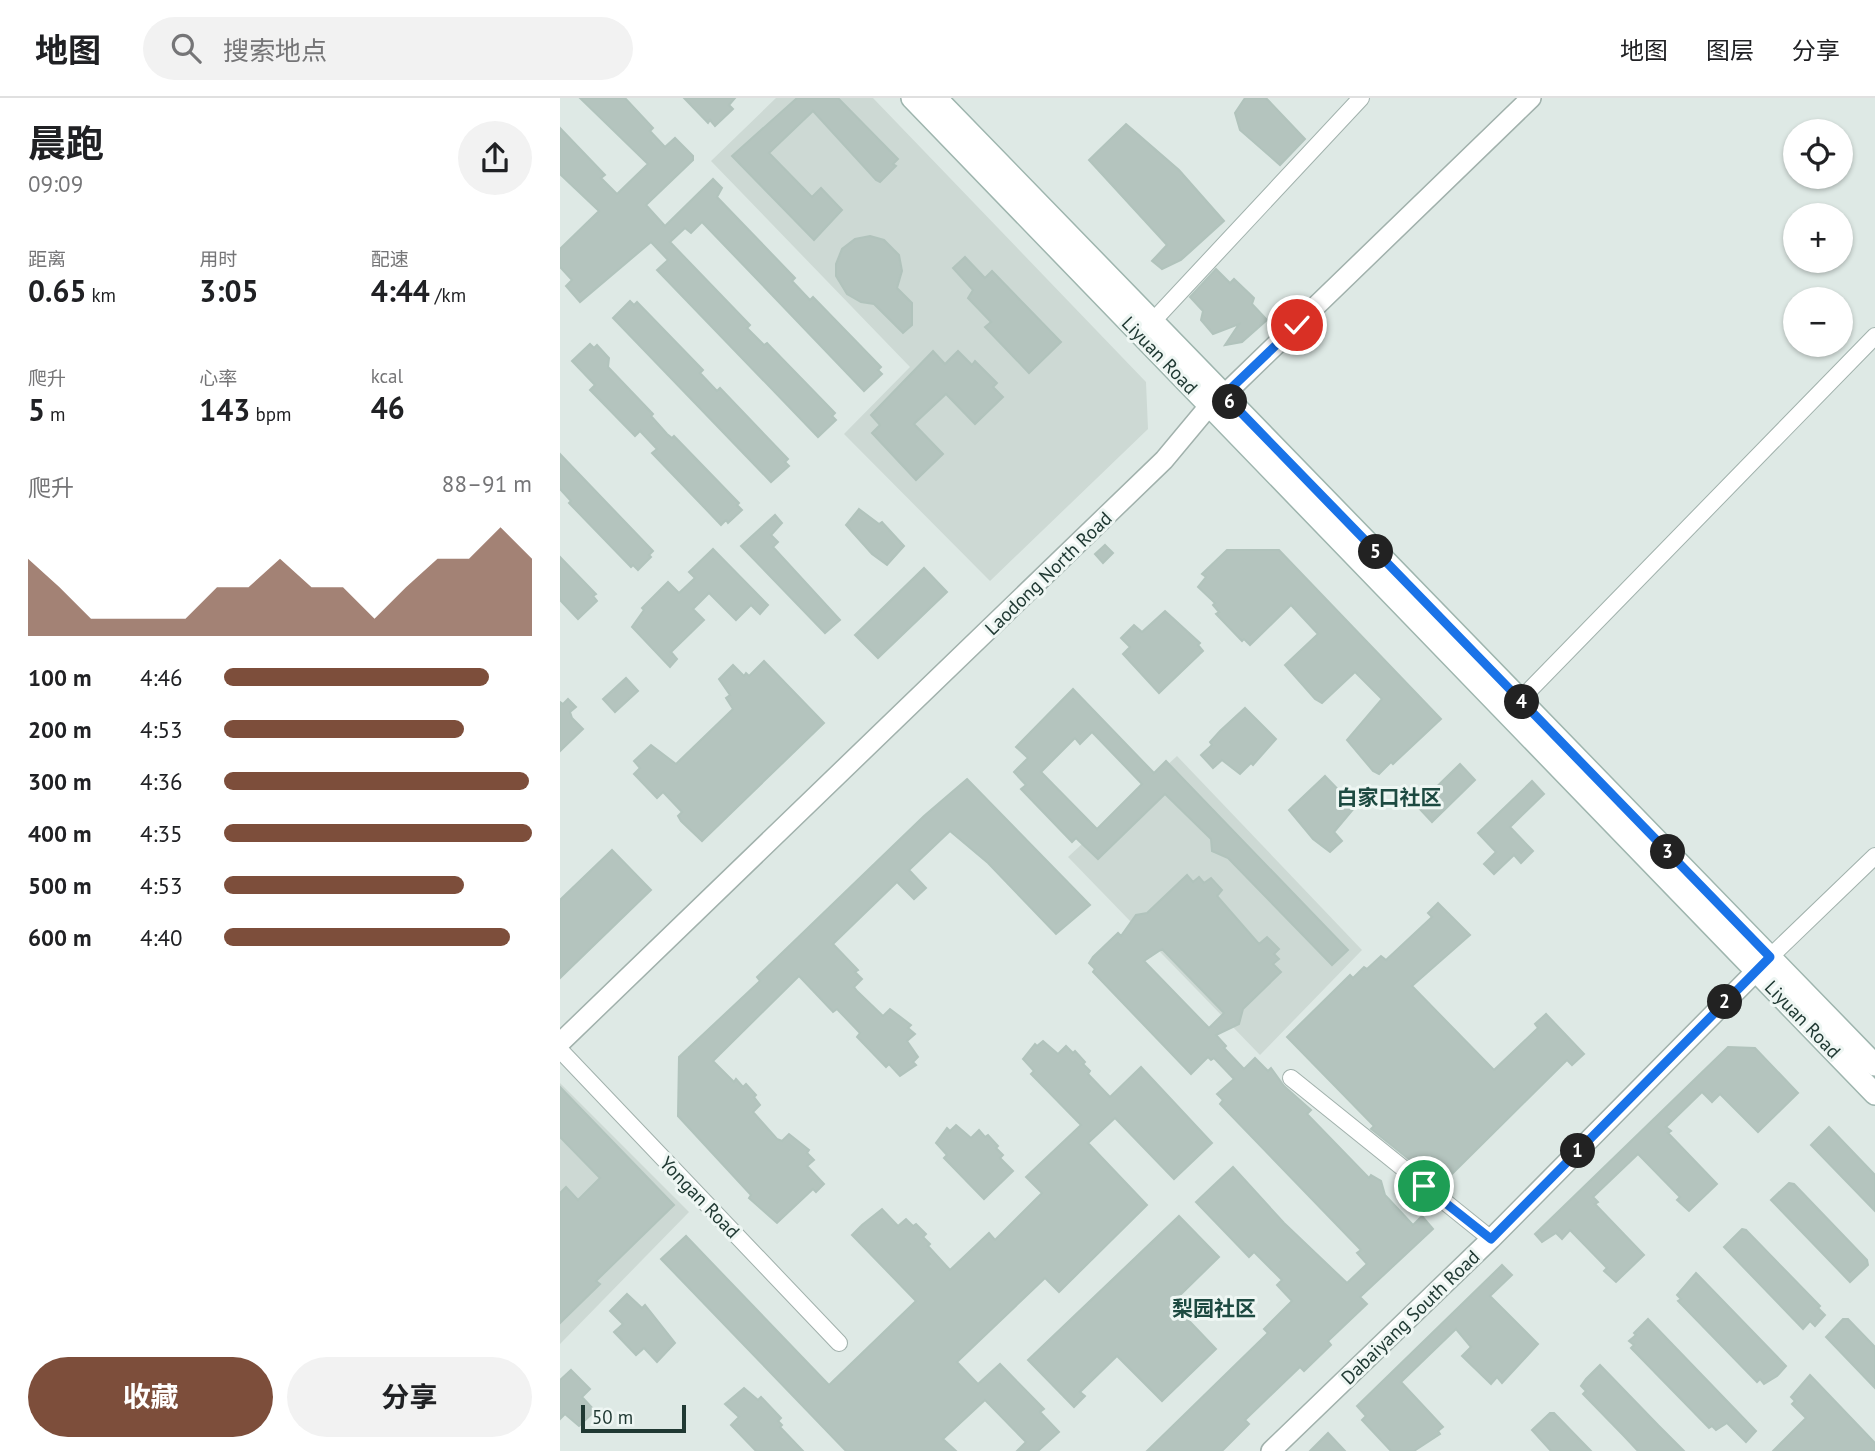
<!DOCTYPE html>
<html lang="zh">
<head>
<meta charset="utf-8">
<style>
	body { margin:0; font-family:"PT Sans","Noto Sans SC",sans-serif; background:#f2f2f2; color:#202124; height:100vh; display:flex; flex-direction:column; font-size:26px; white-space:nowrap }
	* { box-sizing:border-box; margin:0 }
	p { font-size:23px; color:#757577 }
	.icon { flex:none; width:38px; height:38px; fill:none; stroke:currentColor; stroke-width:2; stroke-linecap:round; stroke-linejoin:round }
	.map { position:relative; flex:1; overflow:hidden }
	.sheet { display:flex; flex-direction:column; background:#fff; width:560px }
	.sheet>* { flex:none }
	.buttons { position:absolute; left:1223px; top:21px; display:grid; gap:14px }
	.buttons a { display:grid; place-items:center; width:70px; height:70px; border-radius:50%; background:#fff; box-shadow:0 2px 5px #0004; font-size:35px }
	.scale { position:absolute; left:21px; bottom:18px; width:105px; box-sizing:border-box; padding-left:7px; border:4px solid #203933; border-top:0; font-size:19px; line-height:24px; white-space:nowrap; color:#203933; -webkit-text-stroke:5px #eef6f3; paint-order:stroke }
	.pin { position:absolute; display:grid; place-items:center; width:60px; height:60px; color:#fff; margin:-30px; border:4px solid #fff; border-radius:50%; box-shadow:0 2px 7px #0007 }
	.km { position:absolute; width:35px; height:35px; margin:-18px; border-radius:50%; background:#222; color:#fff; font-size:19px; line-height:35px; text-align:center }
	.round { display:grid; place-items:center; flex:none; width:74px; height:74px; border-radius:37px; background:#f2f2f2 }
	.head { display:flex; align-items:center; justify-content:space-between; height:119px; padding:0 28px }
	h1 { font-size:38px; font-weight:700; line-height:52px }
	.figures { display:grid; grid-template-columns:repeat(3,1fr); gap:10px; height:119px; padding:7px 28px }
	.figures div { display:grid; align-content:center }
	.figures b { font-size:30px; font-weight:700 }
	.figures small { font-size:19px; font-weight:400 }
	.figures p { font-size:19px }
	.chart { height:196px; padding:14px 28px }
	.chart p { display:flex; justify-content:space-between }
	.chart svg { width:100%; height:126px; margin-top:7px; fill:#7d4e3b; opacity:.7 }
	.action { display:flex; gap:14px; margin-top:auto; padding:14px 28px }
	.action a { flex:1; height:80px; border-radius:42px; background:#7d4e3b; color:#fff; font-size:28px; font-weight:700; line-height:80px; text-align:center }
	.action a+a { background:#f2f2f2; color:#202124 }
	ul { padding:0 28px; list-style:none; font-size:23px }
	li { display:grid; grid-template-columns:112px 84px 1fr; align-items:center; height:52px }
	li i { height:18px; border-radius:9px; background:#7d4e3b }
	header { display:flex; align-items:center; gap:42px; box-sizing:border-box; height:98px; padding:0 35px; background:#fff; border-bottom:2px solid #e0e0e0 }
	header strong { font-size:33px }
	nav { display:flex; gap:38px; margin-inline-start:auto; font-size:24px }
	.search { width:490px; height:63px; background:#f2f2f2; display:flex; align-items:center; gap:18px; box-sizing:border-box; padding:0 24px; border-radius:38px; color:#757577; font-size:26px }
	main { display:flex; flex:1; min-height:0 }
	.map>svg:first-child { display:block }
	.built { fill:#cdd9d4 }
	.building { fill:#b4c4be; stroke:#b1c3bc; stroke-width:2; fill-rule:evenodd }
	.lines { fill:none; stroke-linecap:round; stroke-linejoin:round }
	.minor-casing { stroke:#a1b1ac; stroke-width:18 }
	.tertiary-casing { stroke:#a1b1ac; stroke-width:22 }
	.secondary-casing { stroke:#9eb5ae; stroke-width:24 }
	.minor { stroke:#fff; stroke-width:16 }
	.tertiary { stroke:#fff; stroke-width:19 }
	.secondary { stroke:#fff; stroke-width:21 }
	.route-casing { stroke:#fff; stroke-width:14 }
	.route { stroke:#1a73e8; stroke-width:9 }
	.labels { text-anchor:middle; stroke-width:6; stroke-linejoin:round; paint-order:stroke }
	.street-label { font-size:19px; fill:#203933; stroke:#eef6f3 }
	.neighbourhood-label { font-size:21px; font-weight:bold; fill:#1d4a41; stroke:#eef6f3 }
</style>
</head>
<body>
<header>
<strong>地图</strong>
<div class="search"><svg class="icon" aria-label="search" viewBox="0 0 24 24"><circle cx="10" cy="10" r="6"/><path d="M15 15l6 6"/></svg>搜索地点</div>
<nav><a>地图</a><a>图层</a><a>分享</a></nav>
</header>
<main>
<section class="sheet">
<div class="head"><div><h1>晨跑</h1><p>09:09</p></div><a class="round"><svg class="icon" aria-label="share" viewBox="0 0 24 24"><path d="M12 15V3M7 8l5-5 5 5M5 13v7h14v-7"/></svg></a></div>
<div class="figures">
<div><p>距离</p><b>0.65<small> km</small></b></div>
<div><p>用时</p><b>3:05</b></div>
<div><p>配速</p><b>4:44<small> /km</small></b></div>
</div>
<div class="figures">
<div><p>爬升</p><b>5<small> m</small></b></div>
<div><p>心率</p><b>143<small> bpm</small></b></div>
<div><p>kcal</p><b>46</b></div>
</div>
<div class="chart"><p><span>爬升</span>88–91 m</p>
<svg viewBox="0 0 160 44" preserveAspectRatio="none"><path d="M0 44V17L10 27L20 38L30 38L40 38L50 38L60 27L70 27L80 17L90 27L100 27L110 38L120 27L130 17L140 17L150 6L160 17V44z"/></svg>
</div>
<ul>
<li><b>100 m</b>4:46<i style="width:86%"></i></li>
<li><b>200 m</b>4:53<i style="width:78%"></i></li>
<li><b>300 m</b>4:36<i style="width:99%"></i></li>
<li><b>400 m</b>4:35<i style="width:100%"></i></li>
<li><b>500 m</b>4:53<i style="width:78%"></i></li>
<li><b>600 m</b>4:40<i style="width:93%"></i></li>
</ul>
<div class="action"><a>收藏</a><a>分享</a></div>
</section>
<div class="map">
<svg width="1315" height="1353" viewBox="0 0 1315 1353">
	<rect width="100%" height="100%" fill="#dee9e5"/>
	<!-- built -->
	<g class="built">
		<polygon points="216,0 313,0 586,284 588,331 430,483 284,336 350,269 151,63"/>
		<polygon points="617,658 802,852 700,957 508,759"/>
		<polygon points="0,985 129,1114 0,1246"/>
	</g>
	<!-- building -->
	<g class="building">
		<polygon points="20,0 65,0 93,30 90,33 105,49 115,40 133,58 133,62 86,107 105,128 153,81 162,90 157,99 235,180 232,183 250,202 253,199 321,269 318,272 322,276 304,293 142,124 131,135 125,130 110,144 190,227 187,230 204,247 207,245 275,315 272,318 276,322 258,339 97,172 108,162 91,144 20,204 6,188 12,182 0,169 0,151 39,113 0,76 0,30 45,77 41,80 57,96 88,66"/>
		<polygon points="124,0 175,0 169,7 173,11 155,28 150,22 148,25"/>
		<polygon points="237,0 278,0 338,61 333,66 336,68 320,84 316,82 253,13 209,55 252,99 261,90 282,112 254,142 172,58"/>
		<polygon points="685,0 706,0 745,41 720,67 680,32 675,15"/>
		<polygon points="566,26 619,72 664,123 621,162 602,171 592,163 607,147 529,62"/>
		<polygon points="310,138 324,142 339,157 342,173 337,190 352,205 352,227 343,235 314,206 301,204 287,196 276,178 276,166 282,151 295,141"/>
		<polygon points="405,159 425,180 432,173 501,244 469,275 425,229 431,224 408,200 413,192 393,170"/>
		<polygon points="656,171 670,185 674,181 694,200 692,206 707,222 682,244 665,247 679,226 653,236 641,222 643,213 630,199"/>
		<polygon points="70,203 74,207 77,204 143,272 140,275 157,293 160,290 228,361 225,364 229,368 211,384 53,220"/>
		<polygon points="30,246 34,250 37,247 49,260 48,269 93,316 91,318 107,336 112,340 114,338 179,405 177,407 182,412 168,425 166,422 161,427 92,355 97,351 80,333 75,338 30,292 35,287 12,263"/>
		<polygon points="373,253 385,266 398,253 412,267 415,263 437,285 433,289 443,299 415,326 386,296 354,326 383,356 356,382 312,335 320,327 311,317"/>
		<polygon points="0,356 93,453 89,457 91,459 78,472 73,467 71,469 9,405 11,403 0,391"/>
		<polygon points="299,411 319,426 322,424 344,448 327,467 312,456 286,427"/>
		<polygon points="215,417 222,425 211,437 218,444 213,449 280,522 265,535 181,448"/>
		<polygon points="545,447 553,455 543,465 535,456"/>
		<polygon points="153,451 208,507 200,516 191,507 176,522 149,495 133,511 144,522 111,554 117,561 110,569 72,529 84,512 82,510 108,484 119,495 135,480 129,474"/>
		<polygon points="667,452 719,452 881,621 833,666 831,664 819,676 813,673 787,642 822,601 795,574 762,605 755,601 725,567 758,536 731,507 690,547 684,541 682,543 656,516 659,514 653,507 655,505 638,489 646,479 642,476"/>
		<polygon points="0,459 36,496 33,498 37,503 18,521 0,502"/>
		<polygon points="364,470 387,494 318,560 295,537"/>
		<polygon points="605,513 640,545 638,547 643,553 599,595 563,556 570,549 561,540 574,527 582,534"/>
		<polygon points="204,563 264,625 142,743 121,723 118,718 122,714 103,694 97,700 74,676 80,670 74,663 91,647 116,666 173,611 166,600 170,597 159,581 173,567 184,578 186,575 189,578"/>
		<polygon points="66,580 78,593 55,614 43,601"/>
		<path d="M513,591L594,675L606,663L788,852L772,867L668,760L652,753L651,741L605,696L538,761L516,740L512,744L461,691L466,687L454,674L468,660L456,649ZM532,634L582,686L537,731L481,674L515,640L520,646Z"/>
		<polygon points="8,601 16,609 10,614 12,620 23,631 0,653 0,604 3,606"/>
		<polygon points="685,610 716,641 693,667 691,665 680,676 662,662 653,670 641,657 652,647 650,644 660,633"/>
		<polygon points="900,666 915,682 872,724 857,708"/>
		<polygon points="765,678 795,709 774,734 782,743 770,754 753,741 729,712"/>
		<polygon points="407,681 530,807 496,836 428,765 390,733 349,772 366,790 354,801 337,784 273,846 298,872 295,874 302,881 294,889 297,893 323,918 330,911 351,927 348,930 355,936 347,943 358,959 353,964 356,967 340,978 329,966 326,969 297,939 300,935 277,911 273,914 239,878 153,963 174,984 176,981 183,989 186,986 196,997 194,999 200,1007 193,1014 217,1041 222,1043 229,1036 249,1052 247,1055 254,1062 247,1068 264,1086 256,1094 253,1091 217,1125 189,1100 191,1097 118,1018 119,959 200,883 197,879 364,718"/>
		<polygon points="972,683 984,696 950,729 973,753 961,765 954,757 934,776 924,766 936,754 918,735"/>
		<polygon points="52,752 91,792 0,880 0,802"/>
		<path d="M627,777L633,784L639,779L644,785L651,780L662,792L657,798L699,846L707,839L719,851L714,856L719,861L713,866L721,874L683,911L679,926L656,937L666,948L664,950L684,971L695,960L708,973L711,970L724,988L751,1012L747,1016L809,1080L811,1077L821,1083L825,1097L853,1127L862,1118L873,1131L800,1199L807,1206L768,1243L771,1247L744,1273L740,1269L685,1322L689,1326L662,1353H587L708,1235L704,1231L732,1203L717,1187L722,1182L694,1154L689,1159L636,1104L673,1069L724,1125L787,1185L807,1166L797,1155L801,1152L660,1006L663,1002L657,996L674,981L654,960L651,962L648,959L631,976L533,874L535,871L529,865L533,859L558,835L561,838L576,817L587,815ZM602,851L664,915L649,930L584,863Z"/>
		<polygon points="878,805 910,837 852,888 934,972 978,930 975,926 986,916 1024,956 1012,967 1007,962 881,1087 811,1031 814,1028 727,939 790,877 793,880 804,869 807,871 821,858 826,862 872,819 868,815"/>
		<polygon points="483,943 498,956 506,948 513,955 515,953 525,964 523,966 530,973 528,976 550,999 581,969 652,1045 614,1081 555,1020 528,1045 587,1107 499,1194 485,1180 397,1264 418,1286 440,1266 484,1311 480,1314 499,1334 478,1353 457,1353 466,1344 425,1302 383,1341 396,1353 286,1353 101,1161 126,1138 269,1287 356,1203 292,1137 302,1127 322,1111 338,1128 346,1121 353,1128 356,1126 366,1136 363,1139 370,1146 368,1148 390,1172 429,1135 435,1142 482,1095 466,1079 521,1027 471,976 474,973 463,961 475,946 477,948"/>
		<polygon points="1168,949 1195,950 1238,995 1198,1034 1160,996 1152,1004 1142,994 1106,1029 1111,1033 1108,1035 1157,1086 1129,1113 1117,1102 1120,1099 1078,1056 1033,1099 1038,1104 1035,1106 1084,1157 1056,1184 1044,1173 1047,1170 1010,1132 1002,1141 996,1135 982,1144 975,1136"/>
		<polygon points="0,989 114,1107 36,1183 40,1186 0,1225 0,1095 6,1089 18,1102 40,1080 0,1039"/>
		<polygon points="396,1027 411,1040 419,1032 425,1039 428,1037 438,1048 436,1050 443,1057 440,1060 453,1073 424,1101 384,1060 387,1057 376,1045 387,1030 390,1033"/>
		<polygon points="1269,1029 1315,1077 1315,1113 1251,1047"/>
		<polygon points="1229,1085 1234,1086 1307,1162 1308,1167 1290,1184 1211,1102"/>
		<polygon points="619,1118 659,1159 612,1205 656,1251 602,1303 557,1258 520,1294 525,1298 514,1309 468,1262"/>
		<polygon points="1182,1131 1186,1132 1260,1208 1258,1210 1265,1217 1255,1228 1250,1223 1243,1231 1164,1149"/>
		<polygon points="942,1167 952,1177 930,1198 978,1246 942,1285 937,1279 931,1286 902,1258 911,1249 896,1231 841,1284 883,1329 878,1333 880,1336 854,1353 831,1353 802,1322 806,1318 797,1308"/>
		<polygon points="1136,1175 1226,1268 1217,1278 1204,1286 1200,1281 1197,1284 1118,1203 1121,1201 1117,1197"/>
		<polygon points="67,1196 82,1210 85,1207 115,1245 97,1264 84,1250 76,1257 54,1234 63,1226 50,1213"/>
		<polygon points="1088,1221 1196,1333 1186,1344 1167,1325 1156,1332 1152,1328 1149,1330 1071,1250 1074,1247 1069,1243 1076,1237 1074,1235"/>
		<polygon points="1283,1221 1288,1221 1315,1249 1315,1290 1266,1239"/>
		<polygon points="1040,1267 1098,1327 1124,1353 1078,1353 1063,1337 1023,1296 1026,1293 1021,1288 1026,1281"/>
		<polygon points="11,1272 30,1291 22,1299 35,1313 19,1328 5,1316 0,1321 0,1282"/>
		<polygon points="1250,1277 1315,1345 1315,1353 1213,1353 1246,1320 1232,1306 1235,1303 1231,1299"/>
		<polygon points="184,1290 198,1302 201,1299 221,1320 218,1323 222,1327 220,1329 243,1353 196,1353 171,1327 179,1319 165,1306"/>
		<polygon points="990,1315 994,1315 1031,1353 991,1353 972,1332"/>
		<polygon points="768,1335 785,1353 750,1353"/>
	</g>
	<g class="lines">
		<!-- minor casing -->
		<g class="minor-casing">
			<g id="minor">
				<polyline points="593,223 801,0"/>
				<polyline points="960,602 1315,238"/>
				<polyline points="1210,859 1315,758"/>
				<polyline points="0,952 279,1245"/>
				<polyline points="731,980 931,1141"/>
			</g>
		</g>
		<!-- tertiary casing -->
		<g class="tertiary-casing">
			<g id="tertiary">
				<polyline points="0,945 604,362 649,308 664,297 971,0"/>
				<polyline points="711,1353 931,1141 1207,862"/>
			</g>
		</g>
		<!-- secondary casing -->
		<g class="secondary-casing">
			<g id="secondary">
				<polyline points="352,0 1315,996"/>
				<polyline points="376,0 1315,967"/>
			</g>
		</g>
		<!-- minor -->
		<use href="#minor" class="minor"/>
		<!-- tertiary -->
		<use href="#tertiary" class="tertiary"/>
		<!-- secondary -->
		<use href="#secondary" class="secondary"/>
	</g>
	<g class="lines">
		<!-- route casing -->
		<g class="route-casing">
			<polyline id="route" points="737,227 664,297 1210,859 931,1141 864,1088"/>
		</g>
		<!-- route -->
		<use href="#route" class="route"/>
	</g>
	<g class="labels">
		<!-- street labels -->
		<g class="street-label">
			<text transform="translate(600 257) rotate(46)" y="7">Liyuan Road</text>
			<text transform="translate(488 475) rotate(-44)" y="7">Laodong North Road</text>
			<text transform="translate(1243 921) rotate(46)" y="7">Liyuan Road</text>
			<text transform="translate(140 1099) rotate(46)" y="7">Yongan Road</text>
			<text transform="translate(850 1219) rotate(-44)" y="7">Dabaiyang South Road</text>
		</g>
		<!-- neighbourhood labels -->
		<g class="neighbourhood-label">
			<text x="829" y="707">白家口社区</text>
			<text x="654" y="1218">梨园社区</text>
		</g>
	</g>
</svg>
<div class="buttons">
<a><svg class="icon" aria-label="locate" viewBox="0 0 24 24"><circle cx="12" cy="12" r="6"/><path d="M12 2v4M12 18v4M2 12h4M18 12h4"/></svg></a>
<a>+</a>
<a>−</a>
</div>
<div class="scale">50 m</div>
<div class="pin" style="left:864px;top:1088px;background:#1e9e55"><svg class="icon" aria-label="arrive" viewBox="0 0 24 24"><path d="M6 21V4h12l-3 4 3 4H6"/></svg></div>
<div class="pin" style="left:737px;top:227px;background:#d93025"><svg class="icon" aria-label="check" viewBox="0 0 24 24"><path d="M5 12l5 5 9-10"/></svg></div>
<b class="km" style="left:1018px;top:1053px">1</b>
<b class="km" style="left:1165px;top:904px">2</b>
<b class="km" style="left:1108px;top:754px">3</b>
<b class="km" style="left:962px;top:604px">4</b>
<b class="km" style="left:816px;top:454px">5</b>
<b class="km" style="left:670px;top:304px">6</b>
</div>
</main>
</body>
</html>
